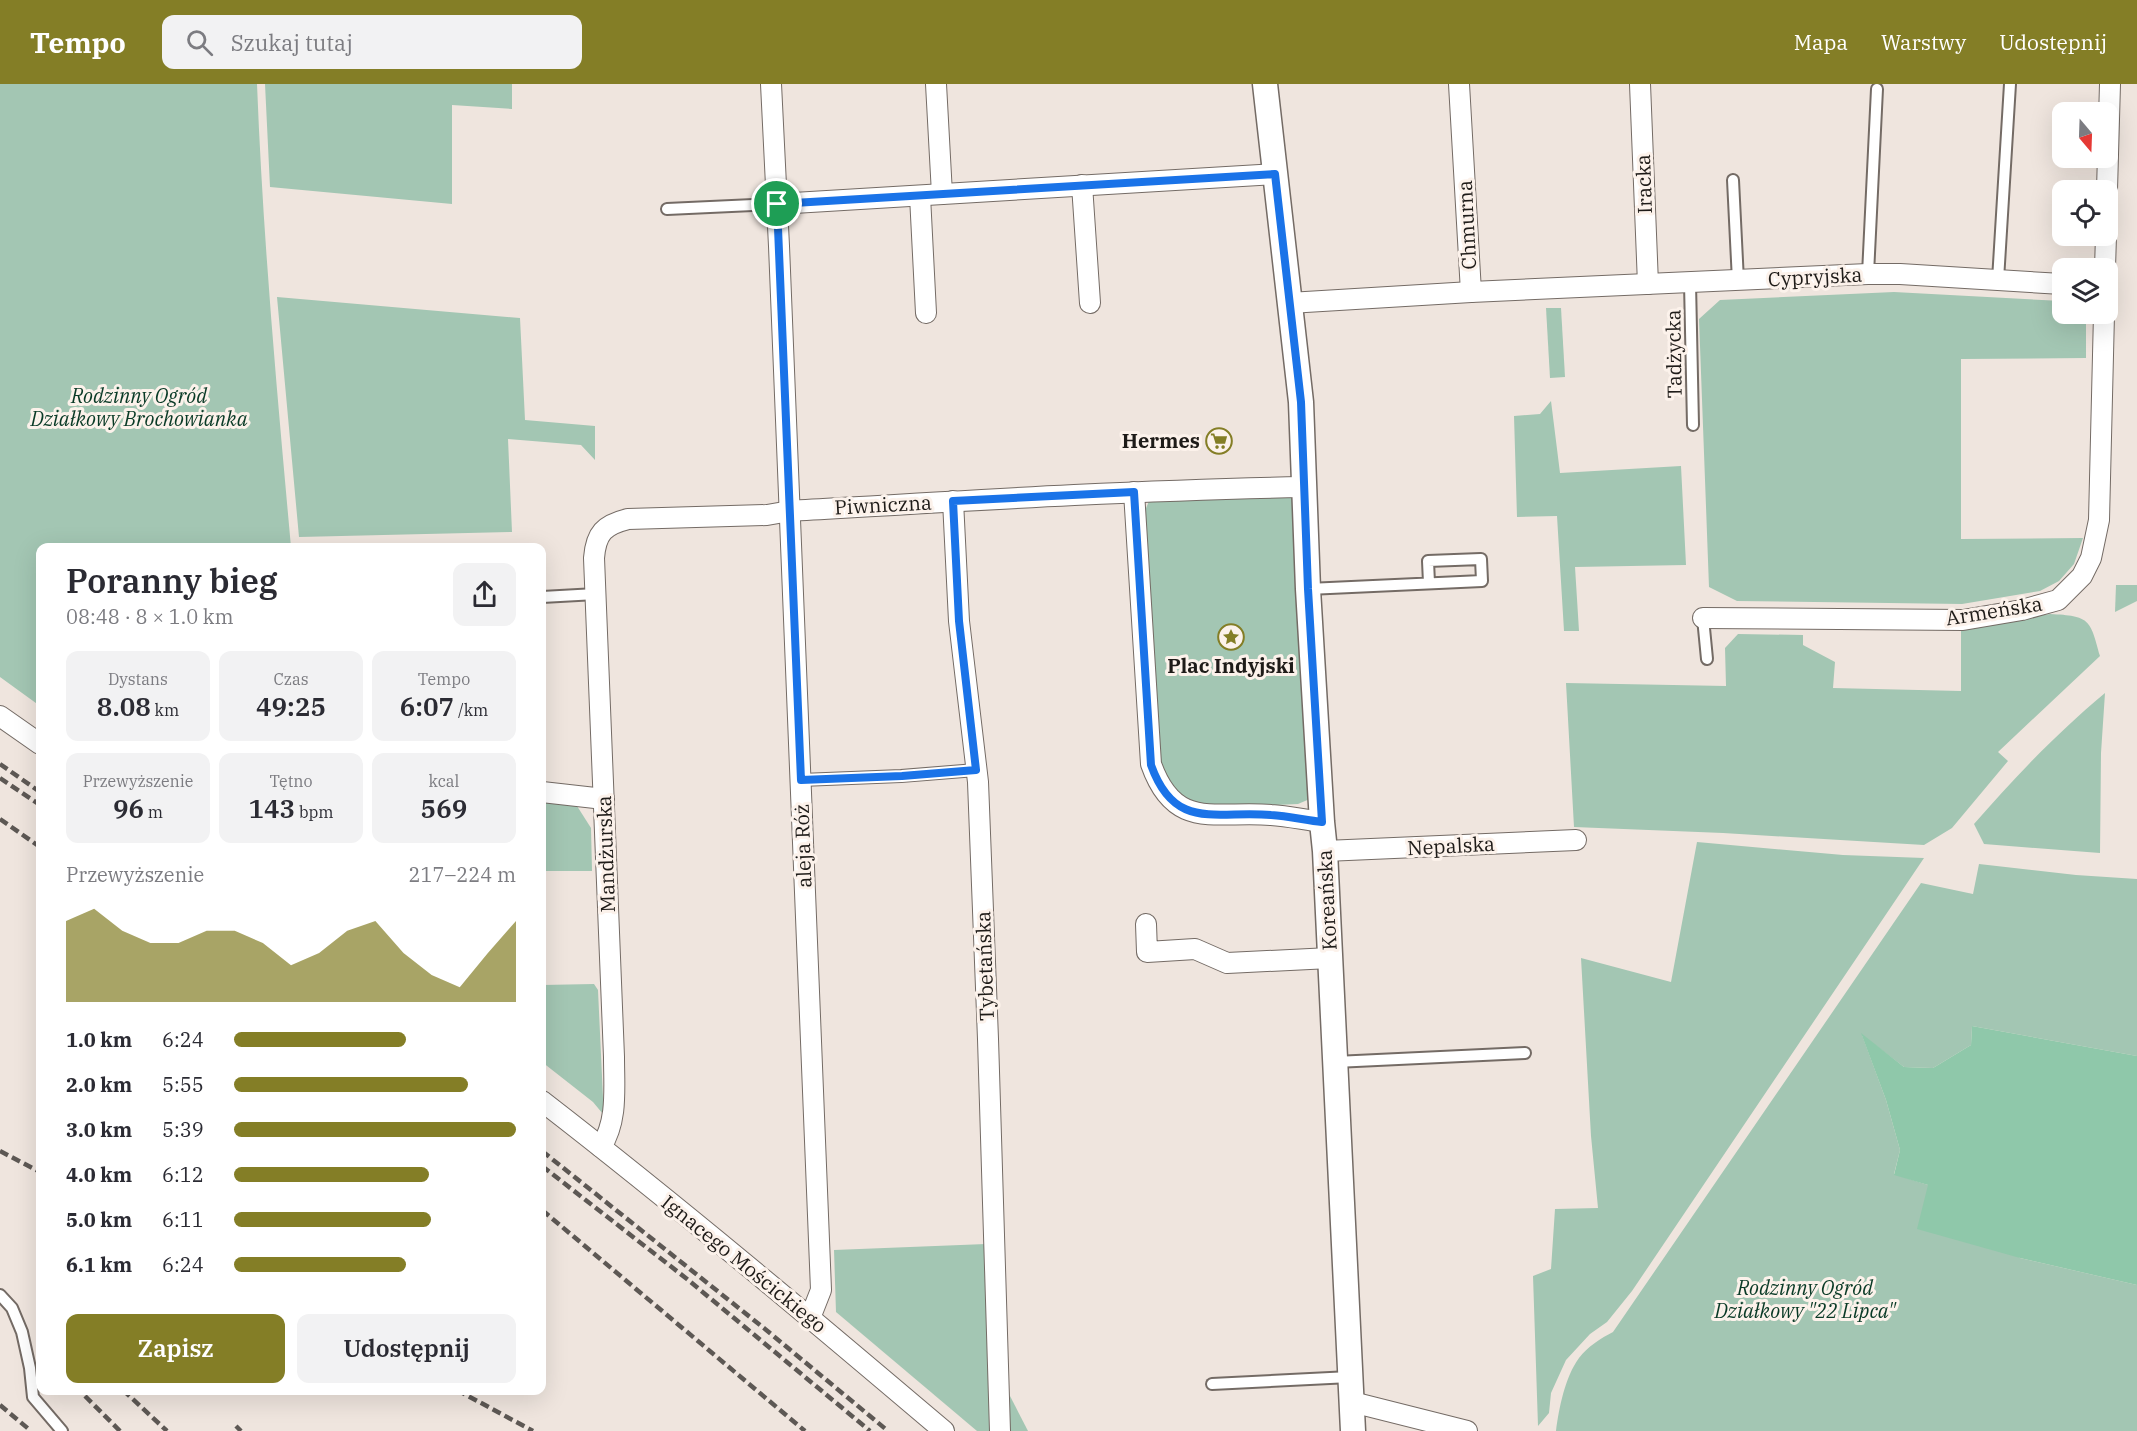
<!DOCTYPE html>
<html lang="pl">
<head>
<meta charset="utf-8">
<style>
	body { margin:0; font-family:"IBM Plex Serif",serif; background:#f2f2f3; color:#2b2b33; height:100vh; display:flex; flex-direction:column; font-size:22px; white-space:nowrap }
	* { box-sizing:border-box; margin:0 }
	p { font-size:20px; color:#7c7c81 }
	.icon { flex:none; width:33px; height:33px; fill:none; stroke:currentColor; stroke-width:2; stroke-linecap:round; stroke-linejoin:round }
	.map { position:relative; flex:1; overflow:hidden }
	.panel { position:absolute; left:36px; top:459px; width:510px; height:852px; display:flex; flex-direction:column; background:#fff; border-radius:12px; box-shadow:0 6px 24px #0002 }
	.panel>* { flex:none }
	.needle { width:39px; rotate:161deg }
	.tools { position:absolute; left:2052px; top:18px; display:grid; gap:12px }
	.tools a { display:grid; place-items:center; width:66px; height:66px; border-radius:12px; background:#fff; box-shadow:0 6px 24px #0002; font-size:30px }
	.pin { position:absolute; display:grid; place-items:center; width:51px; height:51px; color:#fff; margin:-26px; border:3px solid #fff; border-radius:50%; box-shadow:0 2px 6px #0007 }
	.round { display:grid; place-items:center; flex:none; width:63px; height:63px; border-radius:12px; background:#f2f2f3 }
	.head { display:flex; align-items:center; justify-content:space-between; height:102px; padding:0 30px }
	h1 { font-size:33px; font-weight:600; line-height:45px }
	.stats { display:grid; grid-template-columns:repeat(3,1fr); gap:9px; height:102px; padding:6px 30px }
	.stats div { display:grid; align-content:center; border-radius:12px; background:#f2f2f3; text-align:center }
	.stats b { font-size:26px; font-weight:600 }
	.stats small { font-size:16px; font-weight:400 }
	.stats p { font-size:16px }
	.chart { height:168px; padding:12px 30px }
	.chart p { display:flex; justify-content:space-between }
	.chart svg { width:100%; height:108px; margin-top:6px; fill:#847e26; opacity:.7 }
	.primary-button { display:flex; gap:12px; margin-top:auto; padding:12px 30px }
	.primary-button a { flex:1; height:69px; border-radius:12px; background:#847e26; color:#fff; font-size:24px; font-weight:600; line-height:69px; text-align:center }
	.primary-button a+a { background:#f2f2f3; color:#2b2b33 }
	ul { padding:0 30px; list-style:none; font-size:20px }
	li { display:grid; grid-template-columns:96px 72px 1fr; align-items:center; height:45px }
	li i { height:15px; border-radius:8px; background:#847e26 }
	header { display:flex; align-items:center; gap:36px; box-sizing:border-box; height:84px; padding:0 30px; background:#847e26; color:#fff }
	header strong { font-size:28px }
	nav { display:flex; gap:33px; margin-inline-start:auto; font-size:21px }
	.search { width:420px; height:54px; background:#f2f2f3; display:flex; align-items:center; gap:15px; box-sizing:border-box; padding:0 21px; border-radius:12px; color:#7c7c81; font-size:22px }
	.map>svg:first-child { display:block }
	.green { fill:#a3c6b3 }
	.forest { fill:#8fc8aa }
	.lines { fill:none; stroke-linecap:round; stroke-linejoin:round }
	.service-casing { stroke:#746b65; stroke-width:14 }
	.minor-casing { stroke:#746b65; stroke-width:22 }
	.tertiary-casing { stroke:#746b65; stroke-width:27 }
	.service { stroke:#fff; stroke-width:10 }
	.minor { stroke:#fff; stroke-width:20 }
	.tertiary { stroke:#fff; stroke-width:24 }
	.rail { stroke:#5d5854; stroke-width:4.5; stroke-dasharray:9 4.5; stroke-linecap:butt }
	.route-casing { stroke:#fff; stroke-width:12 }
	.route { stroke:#1a73e8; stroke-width:8 }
	.labels { text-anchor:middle; stroke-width:6; stroke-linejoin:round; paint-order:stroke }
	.street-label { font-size:20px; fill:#1e1b18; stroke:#fcf2eb }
	.park-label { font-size:20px; font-style:italic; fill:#093a26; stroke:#fcf2eb }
	.poi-label { font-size:20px; font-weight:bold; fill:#1e1b18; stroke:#fcf2eb; text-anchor:end }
</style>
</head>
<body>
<header>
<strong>Tempo</strong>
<div class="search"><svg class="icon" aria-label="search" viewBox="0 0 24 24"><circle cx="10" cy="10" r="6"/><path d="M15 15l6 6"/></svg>Szukaj tutaj</div>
<nav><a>Mapa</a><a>Warstwy</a><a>Udostępnij</a></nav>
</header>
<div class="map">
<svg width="2137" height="1347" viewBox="0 0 2137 1347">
	<rect width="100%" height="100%" fill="#efe5de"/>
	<!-- green -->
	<g class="green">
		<path d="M0,0H257C263,155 277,309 291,463L40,464V622L0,593Z"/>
		<polygon points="265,0 512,0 512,25 452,21 452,120 270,103"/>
		<polygon points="1894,208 2062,217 2062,230 2083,230 2086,233 2086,274 1961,275 1961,455 2083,454 2074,480 2059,497 2040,507 1962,520 1737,517 1709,503 1699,235 1720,216"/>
		<polygon points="277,213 520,234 525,336 595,342 595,376 581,361 508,355 512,448 299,453"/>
		<polygon points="1546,224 1561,224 1565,293 1550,294"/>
		<polygon points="1551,317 1560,389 1681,382 1686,481 1575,483 1579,547 1564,547 1557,432 1517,433 1514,332 1540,330"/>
		<polygon points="1288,410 1297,418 1312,714 1298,720 1201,724 1181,713 1163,695 1158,673 1144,429 1149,417"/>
		<polygon points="2116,501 2137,501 2137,517 2115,528"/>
		<path d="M2050,530C2090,532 2090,535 2100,572L1998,668L2008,677L1952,744L1924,761L1723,749L1574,743L1566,599L1726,602L1725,564L1738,550L1803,551V561L1835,578L1833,604L1961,607V543Z"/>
		<path d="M2105,609L2101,669L2100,769L1984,760L1974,740C2016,692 2056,650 2105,609Z"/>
		<polygon points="542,718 577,722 591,744 592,787 542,787"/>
		<polygon points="1697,758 1843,771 1924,774 1632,1207 1607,1238 1590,1250 1566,1276 1551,1309 1549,1329 1538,1342 1533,1192 1551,1185 1555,1125 1598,1124 1591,1052 1581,874 1671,898"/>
		<path d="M1979,780L2076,791L2137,795V972L1972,942L1971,961L1933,984L1904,983L1862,951L1886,1016L1900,1066L1894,1090L1928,1101L2020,1174L2137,1201V1347H1556C1559,1324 1565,1293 1579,1274C1587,1263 1601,1254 1613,1248L1921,799L1973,810Z"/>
		<polygon points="594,900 598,906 603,1014 605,1019 603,1030 593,1018 542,978 542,901"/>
		<polygon points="986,1160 992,1347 977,1347 836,1228 834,1166"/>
		<polygon points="1010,1312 1028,1347 1010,1347"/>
	</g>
	<!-- forest -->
	<polygon class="forest" points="1972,942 2137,972 2137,1201 2020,1174 1917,1145 1928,1101 1894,1091 1900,1066 1886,1016 1861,949 1904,983 1933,984 1971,961"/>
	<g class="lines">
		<!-- service casing -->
		<g class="service-casing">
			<g id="service">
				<polyline points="1733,96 1738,197"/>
				<polyline points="667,125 777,120"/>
				<polyline points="1868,190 1877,5"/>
				<polyline points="1998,196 2010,0"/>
				<polyline points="1690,199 1693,341"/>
				<polyline points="1308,505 1482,497 1481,475 1428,477 1429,499"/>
				<polyline points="542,513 596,510"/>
				<polyline points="1703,534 1707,575"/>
				<polyline points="801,696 901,692 976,686"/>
				<polyline points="1335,978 1525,969"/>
				<polyline points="0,1211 12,1224 22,1248 30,1284 33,1313 62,1347"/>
				<polyline points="1212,1300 1350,1293"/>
			</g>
		</g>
		<!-- minor casing -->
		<g class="minor-casing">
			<g id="minor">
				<polyline points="771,0 779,162 821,1206 810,1234"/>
				<polyline points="936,0 942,110"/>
				<polyline points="1459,0 1471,208"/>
				<polyline points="1640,0 1648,200"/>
				<polyline points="1082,101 1090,219"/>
				<polyline points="2107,106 2110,0"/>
				<polyline points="920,112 926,229"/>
				<polyline points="777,120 1275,90"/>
				<polyline points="2105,184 2106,152"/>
				<polyline points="1289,219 1471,208 1868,190 1900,190 2062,200"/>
				<path d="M1134,408L1151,680C1175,748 1216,726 1271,731C1288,732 1305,736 1322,738"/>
				<polyline points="953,417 959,537 978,698 988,955 1000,1347"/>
				<polyline points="1703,534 1963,536 2022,526 2058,516 2082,492 2091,474 2099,436 2104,230"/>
				<polyline points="0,632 40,660"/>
				<polyline points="542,708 604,715"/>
				<polyline points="1325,767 1576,756"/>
				<polyline points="1146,840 1147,868 1195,865 1227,879 1330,874"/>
				<path d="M542,1017C679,1123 812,1235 944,1347"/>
				<path d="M601,1063C618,1036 614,1005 614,973L594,474C596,449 604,441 628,435L767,431L790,427C961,417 1133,406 1304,403"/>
				<polyline points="1352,1318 1467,1347"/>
			</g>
		</g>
		<!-- tertiary casing -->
		<g class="tertiary-casing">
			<polyline id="tertiary" points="1265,0 1301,318 1308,505 1322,738 1325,767 1353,1347"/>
		</g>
		<!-- service -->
		<use href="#service" class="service"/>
		<!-- minor -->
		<use href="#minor" class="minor"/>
		<!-- tertiary -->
		<use href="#tertiary" class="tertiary"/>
		<!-- rail -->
		<g class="rail">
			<polyline points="0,680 40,708"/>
			<polyline points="0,694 40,721"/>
			<polyline points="0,735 40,763"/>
			<polyline points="0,1067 40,1088"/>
			<polyline points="542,1067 765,1245 888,1347"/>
			<polyline points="542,1082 687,1195 870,1347"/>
			<polyline points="542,1126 805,1347"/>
			<polyline points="123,1306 167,1347"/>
			<polyline points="457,1306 533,1347"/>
			<polyline points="85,1312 120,1347"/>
			<polyline points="0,1321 31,1347"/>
			<polyline points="236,1342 241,1347"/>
		</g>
	</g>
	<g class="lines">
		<!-- route casing -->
		<g class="route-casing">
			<path id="route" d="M1275,90L1301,318L1308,505L1322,738C1305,736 1288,732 1271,731C1216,726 1175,748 1151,681L1134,408L953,417L959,537L976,686L902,692L801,696L777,120Z"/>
		</g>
		<!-- route -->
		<use href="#route" class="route"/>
	</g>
	<!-- icons -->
	<defs>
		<g id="supermarket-ring" transform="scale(1.35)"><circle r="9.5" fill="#fcf2eb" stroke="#847e26" stroke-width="1.5"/><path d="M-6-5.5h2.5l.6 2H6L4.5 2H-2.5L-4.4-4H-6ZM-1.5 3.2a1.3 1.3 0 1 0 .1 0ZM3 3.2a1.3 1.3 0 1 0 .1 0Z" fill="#847e26"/></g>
		<g id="sight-ring" transform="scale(1.35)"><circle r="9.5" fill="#fcf2eb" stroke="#847e26" stroke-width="1.5"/><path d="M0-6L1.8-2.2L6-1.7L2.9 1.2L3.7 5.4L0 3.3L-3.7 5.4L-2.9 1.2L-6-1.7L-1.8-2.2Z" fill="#847e26"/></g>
	</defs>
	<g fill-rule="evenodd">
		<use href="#supermarket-ring" x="1219" y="357"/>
		<use href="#sight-ring" x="1231" y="553"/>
	</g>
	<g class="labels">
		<!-- street labels -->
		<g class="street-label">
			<text transform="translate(1644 100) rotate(-92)" y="7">Iracka</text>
			<text transform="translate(1467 141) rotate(-93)" y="7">Chmurna</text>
			<text transform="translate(1815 193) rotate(-3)" y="7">Cypryjska</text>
			<text transform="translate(1674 270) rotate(-91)" y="7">Tadżycka</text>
			<text transform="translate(883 421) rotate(-3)" y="7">Piwniczna</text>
			<text transform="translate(1994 527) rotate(-9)" y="7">Armeńska</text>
			<text transform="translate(803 762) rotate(-92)" y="7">aleja Róż</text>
			<text transform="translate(1451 762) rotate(-3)" y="7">Nepalska</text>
			<text transform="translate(606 770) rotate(-92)" y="7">Mandżurska</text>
			<text transform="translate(1327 816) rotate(-93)" y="7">Koreańska</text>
			<text transform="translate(985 882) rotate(-92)" y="7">Tybetańska</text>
			<text transform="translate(744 1180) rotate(39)" y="7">Ignacego Mościckiego</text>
		</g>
		<!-- park labels -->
		<g class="park-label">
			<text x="139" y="319">Rodzinny Ogród<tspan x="139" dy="23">Działkowy Brochowianka</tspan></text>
			<text x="1805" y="1211">Rodzinny Ogród<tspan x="1805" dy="23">Działkowy "22 Lipca"</tspan></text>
		</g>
		<!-- poi labels -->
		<g class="poi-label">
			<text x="1200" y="364">Hermes</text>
			<text x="1231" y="589" text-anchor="middle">Plac Indyjski</text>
		</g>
	</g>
</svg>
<div class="tools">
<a><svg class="needle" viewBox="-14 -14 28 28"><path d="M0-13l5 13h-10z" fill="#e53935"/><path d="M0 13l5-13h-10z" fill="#7c7c81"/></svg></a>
<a><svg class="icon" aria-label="locate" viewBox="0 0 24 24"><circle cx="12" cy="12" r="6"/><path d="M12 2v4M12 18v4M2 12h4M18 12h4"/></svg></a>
<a><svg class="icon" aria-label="layers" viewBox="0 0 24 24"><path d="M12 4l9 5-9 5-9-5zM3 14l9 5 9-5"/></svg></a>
</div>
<div class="pin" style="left:777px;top:120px;background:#1e9e55"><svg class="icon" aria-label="arrive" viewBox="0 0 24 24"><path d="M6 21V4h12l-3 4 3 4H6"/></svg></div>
<section class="panel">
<div class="head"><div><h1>Poranny bieg</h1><p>08:48 · 8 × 1.0 km</p></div><a class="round"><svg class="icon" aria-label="share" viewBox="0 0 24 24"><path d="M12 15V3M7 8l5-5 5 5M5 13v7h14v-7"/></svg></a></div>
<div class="stats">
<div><p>Dystans</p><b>8.08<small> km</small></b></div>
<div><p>Czas</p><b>49:25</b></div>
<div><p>Tempo</p><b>6:07<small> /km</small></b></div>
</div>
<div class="stats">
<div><p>Przewyższenie</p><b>96<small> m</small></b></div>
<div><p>Tętno</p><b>143<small> bpm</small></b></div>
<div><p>kcal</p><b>569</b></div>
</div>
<div class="chart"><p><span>Przewyższenie</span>217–224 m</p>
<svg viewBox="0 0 160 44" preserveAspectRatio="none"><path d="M0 44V11L10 6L20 15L30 20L40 20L50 15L60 15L70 20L80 29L90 24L100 15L110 11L120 24L130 33L140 38L150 24L160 11V44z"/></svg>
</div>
<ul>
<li><b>1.0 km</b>6:24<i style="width:61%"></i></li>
<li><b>2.0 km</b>5:55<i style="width:83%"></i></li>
<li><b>3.0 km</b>5:39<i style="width:100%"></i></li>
<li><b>4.0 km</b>6:12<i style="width:69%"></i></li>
<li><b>5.0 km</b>6:11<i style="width:70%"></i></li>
<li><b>6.1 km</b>6:24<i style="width:61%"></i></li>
</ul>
<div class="primary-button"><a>Zapisz</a><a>Udostępnij</a></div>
</section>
</div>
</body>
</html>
